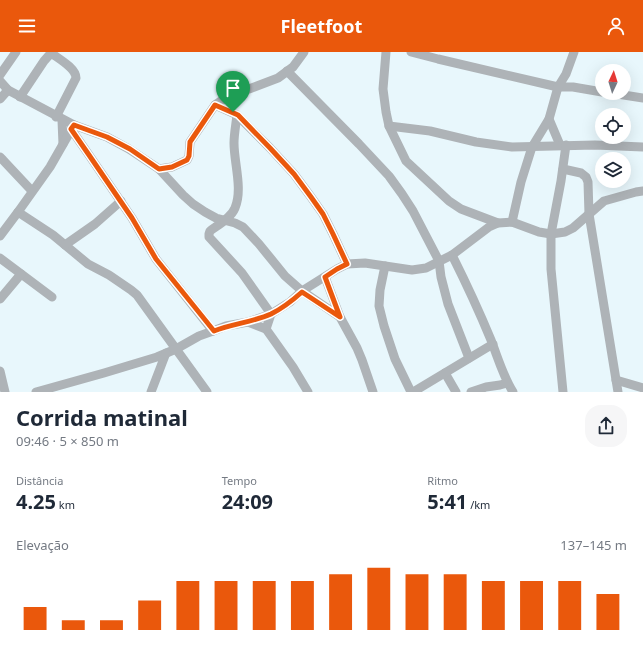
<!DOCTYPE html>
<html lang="pt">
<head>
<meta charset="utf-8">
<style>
	body { margin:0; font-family:"Noto Sans",sans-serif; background:#f6f6f7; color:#1f2937; height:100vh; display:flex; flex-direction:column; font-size:15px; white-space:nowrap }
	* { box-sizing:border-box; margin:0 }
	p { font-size:13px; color:#747a83 }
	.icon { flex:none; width:22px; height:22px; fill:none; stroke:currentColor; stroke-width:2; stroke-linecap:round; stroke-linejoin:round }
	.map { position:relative; height:340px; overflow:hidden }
	.panel { display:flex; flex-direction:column; background:#fff; flex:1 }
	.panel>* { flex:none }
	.needle { width:26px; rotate:4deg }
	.buttons { position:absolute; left:595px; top:12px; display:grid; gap:8px }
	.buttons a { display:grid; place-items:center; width:36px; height:36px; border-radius:50%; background:#fff; box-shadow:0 4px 16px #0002; font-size:20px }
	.pin { position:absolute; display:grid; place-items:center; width:34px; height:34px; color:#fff; margin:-41px -17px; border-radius:50% 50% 50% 0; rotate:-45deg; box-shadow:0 0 4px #0007 }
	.pin .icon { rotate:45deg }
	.round { display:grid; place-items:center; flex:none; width:42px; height:42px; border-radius:16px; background:#f6f6f7 }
	.summary { display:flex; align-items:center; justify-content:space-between; height:68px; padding:0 16px }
	h1 { font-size:22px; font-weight:700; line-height:30px }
	.metrics { display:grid; grid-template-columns:repeat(3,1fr); gap:6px; height:68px; padding:4px 16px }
	.metrics div { display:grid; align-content:center }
	.metrics b { font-size:20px; font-weight:700 }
	.metrics small { font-size:11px; font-weight:400 }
	.metrics p { font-size:11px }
	.chart { height:112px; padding:8px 16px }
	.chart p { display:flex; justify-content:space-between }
	.chart svg { width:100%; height:72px; margin-top:4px; stroke:#ea580c; stroke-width:6 }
	header { display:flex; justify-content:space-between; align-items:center; height:52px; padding:0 16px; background:#ea580c; color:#fff; font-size:18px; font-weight:700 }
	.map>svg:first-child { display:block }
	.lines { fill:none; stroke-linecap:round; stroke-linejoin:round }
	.minor { stroke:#aeb3b7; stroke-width:9 }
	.route-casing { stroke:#fff; stroke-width:8 }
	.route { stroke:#ea580c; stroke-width:5 }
</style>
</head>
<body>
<header><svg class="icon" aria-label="menu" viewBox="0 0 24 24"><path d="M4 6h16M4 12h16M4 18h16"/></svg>Fleetfoot<svg class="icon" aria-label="person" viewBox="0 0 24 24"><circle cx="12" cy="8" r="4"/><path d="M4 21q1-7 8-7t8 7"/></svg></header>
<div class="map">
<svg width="643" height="340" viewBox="0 0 643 340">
	<rect width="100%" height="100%" fill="#e8f7fc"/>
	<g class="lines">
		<!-- minor -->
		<g class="minor">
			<polyline points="386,0 383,37 386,60 389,74 406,109 449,149 461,157 498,171"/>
			<polyline points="411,0 438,7 558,35 573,35 602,40"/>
			<polyline points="287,19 359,92 389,124 402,142 413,159 439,209 441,225 448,252 469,306"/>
			<polyline points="0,23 16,0"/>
			<polyline points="0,29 8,38 74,73"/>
			<polyline points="611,41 643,46"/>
			<path d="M20,45L44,9L51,1C59,7 76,16 76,26L56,65"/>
			<polyline points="0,47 8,38"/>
			<polyline points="215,53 237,63 270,96 294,122 311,145 323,162 333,182 347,212"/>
			<path d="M237,63C236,72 234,82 234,91C234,111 243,137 235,156C231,166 218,173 210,179L209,182V185L242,221L271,262L266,277"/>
			<polyline points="549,67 560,93"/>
			<polyline points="62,68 63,92"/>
			<polyline points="389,74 430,79 476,90 512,95 595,93 643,95"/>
			<polyline points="71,77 89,103 132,166 156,207 213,279"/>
			<polyline points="0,105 3,108 32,139"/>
			<polyline points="159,117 172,115 187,108 189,104 190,90 215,53 228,44 249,37 278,26 293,15 304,0"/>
			<polyline points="563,117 581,121 586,125 588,130 589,162 618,340"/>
			<polyline points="18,160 53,183 88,212 109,223 131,238 137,243 207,340"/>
			<polyline points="512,170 521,130 532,95 549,67 558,35 566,22 574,0"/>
			<polyline points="0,184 18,160 50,115 74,73 107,85 129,97 159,117 183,143 193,152 205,160 216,166 235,171 243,175 259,192 285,224 302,239 340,265"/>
			<polyline points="65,193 95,172 121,149"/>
			<path d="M452,203C466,231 479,259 491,288C498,306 503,324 513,340"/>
			<polyline points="0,206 52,245"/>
			<polyline points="385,214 380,238 379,254 384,274 395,307 411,340"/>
			<polyline points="325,225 340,265 357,296 362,308 373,340"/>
			<polyline points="0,247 21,222"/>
			<polyline points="248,270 266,277 293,315 308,340"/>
			<polyline points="0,319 5,340"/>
			<polyline points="445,321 456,340"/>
			<polyline points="616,328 643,336"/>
			<polyline points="36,340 104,321 157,305 176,297 199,284 213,279 226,274 248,270 271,262 290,250 302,239 337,217 347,212 365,211 412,218 426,216 452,203 489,175 498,171 512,170 539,180 551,182 565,180 573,176 604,149 636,140 643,139"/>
			<polyline points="151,340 166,301"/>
			<polyline points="413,340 493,292"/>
			<polyline points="471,340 486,335 500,333 507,331"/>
			<polyline points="563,340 551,217 551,182 561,129 566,93"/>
		</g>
	</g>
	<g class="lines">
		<!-- route casing -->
		<g class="route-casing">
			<path id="route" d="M215,53L238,63L270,96L294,122L311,145L323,162L333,182L347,212L337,217L325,225L340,265L302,240C293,248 283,256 271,262C253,270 232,272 214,279L156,207L132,166L89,103L71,77L74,73L107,85L130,97L159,117L172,115L187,108L189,104L190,90Z"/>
		</g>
		<!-- route -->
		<use href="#route" class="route"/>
	</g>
</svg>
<div class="buttons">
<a><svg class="needle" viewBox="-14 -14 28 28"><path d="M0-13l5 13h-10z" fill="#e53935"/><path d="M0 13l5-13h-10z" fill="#747a83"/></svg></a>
<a><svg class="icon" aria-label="locate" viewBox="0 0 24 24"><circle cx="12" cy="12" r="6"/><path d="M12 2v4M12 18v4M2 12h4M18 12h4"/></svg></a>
<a><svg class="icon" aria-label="layers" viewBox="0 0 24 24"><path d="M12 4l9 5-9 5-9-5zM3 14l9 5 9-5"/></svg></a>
</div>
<div class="pin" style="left:233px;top:60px;background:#1e9e55"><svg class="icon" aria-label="arrive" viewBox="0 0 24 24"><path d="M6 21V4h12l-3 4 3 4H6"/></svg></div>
</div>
<section class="panel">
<div class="summary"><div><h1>Corrida matinal</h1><p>09:46 · 5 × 850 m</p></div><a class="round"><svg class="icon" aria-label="share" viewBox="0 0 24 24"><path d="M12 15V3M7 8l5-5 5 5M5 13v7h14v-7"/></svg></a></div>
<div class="metrics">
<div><p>Distância</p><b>4.25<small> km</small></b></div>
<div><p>Tempo</p><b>24:09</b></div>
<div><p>Ritmo</p><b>5:41<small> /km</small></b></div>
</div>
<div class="chart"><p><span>Elevação</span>137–145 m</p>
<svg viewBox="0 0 160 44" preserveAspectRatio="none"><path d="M5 44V30M15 44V38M25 44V38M35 44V26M45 44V14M55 44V14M65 44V14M75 44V14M85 44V10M95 44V6M105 44V10M115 44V10M125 44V14M135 44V14M145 44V14M155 44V22"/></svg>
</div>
</section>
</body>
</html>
